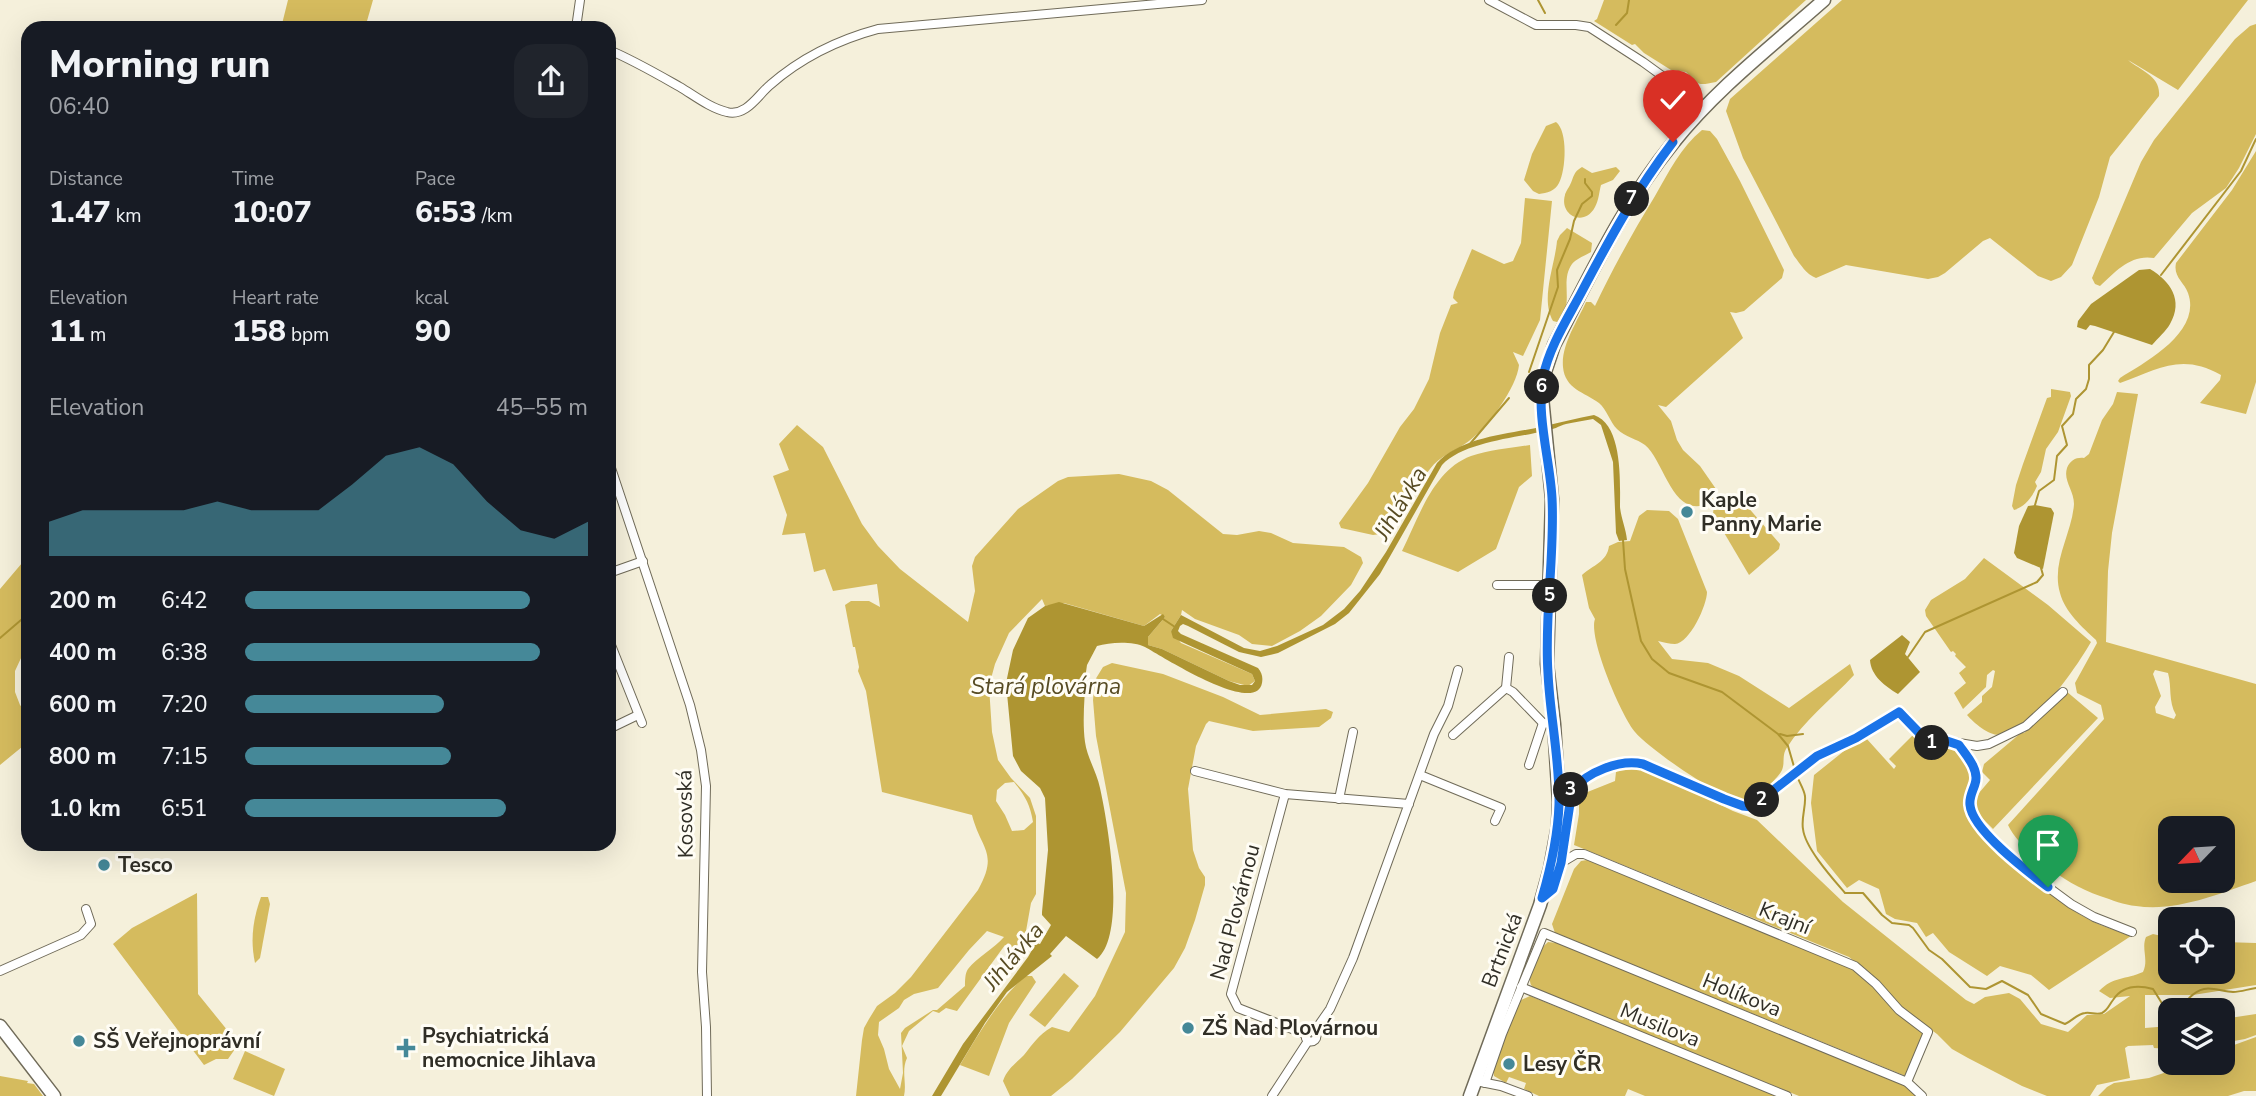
<!DOCTYPE html>
<html lang="en">
<head>
<meta charset="utf-8">
<style>
	body { margin:0; font-family:"Nunito Sans",sans-serif; background:#20242c; color:#f1f3f6; height:100vh; display:flex; flex-direction:column; font-size:26px; white-space:nowrap }
	* { box-sizing:border-box; margin:0 }
	p { font-size:23px; color:#9ea1a6 }
	.icon { flex:none; width:38px; height:38px; fill:none; stroke:currentColor; stroke-width:2; stroke-linecap:round; stroke-linejoin:round }
	.map { position:relative; flex:1; overflow:hidden }
	.sheet { position:absolute; left:21px; top:21px; width:595px; height:830px; display:flex; flex-direction:column; background:#171b24; border-radius:21px; box-shadow:0 7px 28px #0002 }
	.sheet>* { flex:none }
	.needle { width:46px; rotate:245deg }
	.tools { position:absolute; left:2158px; top:816px; display:grid; gap:14px }
	.tools a { display:grid; place-items:center; width:77px; height:77px; border-radius:14px; background:#171b24; box-shadow:0 7px 28px #0002; font-size:35px }
	.pin { position:absolute; display:grid; place-items:center; width:60px; height:60px; color:#fff; margin:-72px -30px; border-radius:50% 50% 50% 0; rotate:-45deg; box-shadow:0 0 7px #0007 }
	.pin .icon { rotate:45deg }
	.km { position:absolute; width:35px; height:35px; margin:-18px; border-radius:50%; background:#222; color:#fff; font-size:19px; line-height:35px; text-align:center }
	.round { display:grid; place-items:center; flex:none; width:74px; height:74px; border-radius:21px; background:#20242c }
	.headline { display:flex; align-items:center; justify-content:space-between; height:119px; padding:0 28px }
	h1 { font-size:38px; font-weight:800; line-height:52px }
	.stats { display:grid; grid-template-columns:repeat(3,1fr); gap:10px; height:119px; padding:7px 28px }
	.stats div { display:grid; align-content:center }
	.stats b { font-size:30px; font-weight:800 }
	.stats small { font-size:19px; font-weight:400 }
	.stats p { font-size:19px }
	.chart { height:196px; padding:14px 28px }
	.chart p { display:flex; justify-content:space-between }
	.chart svg { width:100%; height:126px; margin-top:7px; fill:#458898; opacity:.7 }
	ul { padding:0 28px; list-style:none; font-size:23px }
	li { display:grid; grid-template-columns:112px 84px 1fr; align-items:center; height:52px }
	li i { height:18px; border-radius:9px; background:#458898 }
	.map>svg:first-child { display:block }
	.green { fill:#d5bb5e; fill-rule:evenodd }
	.water { fill:#ae9532 }
	.lines { fill:none; stroke-linecap:round; stroke-linejoin:round }
	.stream { stroke:#ae9532; stroke-width:2 }
	.minor-casing { stroke:#706b59; stroke-width:10 }
	.secondary-casing { stroke:#706b59; stroke-width:15 }
	.minor { stroke:#fff; stroke-width:8 }
	.secondary { stroke:#fff; stroke-width:12 }
	.route-casing { stroke:#fff; stroke-width:14 }
	.route { stroke:#1a73e8; stroke-width:9 }
	.poi-dot { fill:#458898; stroke:#fffdf5; stroke-width:2.5 }
	.labels { text-anchor:middle; stroke-width:6; stroke-linejoin:round; paint-order:stroke }
	.poi-label { font-size:21px; font-weight:bold; fill:#302e26; stroke:#fffdf5; text-anchor:start }
	.street-label { font-size:21px; fill:#302e26; stroke:#fffdf5 }
	.water-label { font-size:23px; font-style:italic; fill:#574b23; stroke:#fffdf5 }
</style>
</head>
<body>
<div class="map">
<svg width="2256" height="1096" viewBox="0 0 2256 1096">
	<rect width="100%" height="100%" fill="#f5f0db"/>
	<!-- green -->
	<g class="green">
		<polygon points="288,0 373,0 365,28 281,28"/>
		<path d="M1604,0H1806L1716,82C1697,86 1699,85 1686,72L1671,70L1644,53L1635,44L1632,45L1594,21L1597,19Z"/>
		<path d="M1842,0H2248L2178,90L2128,60C2141,71 2161,76 2159,96L2110,157L2099,197L2072,265L2061,277L2051,281L2038,276L1990,238L1983,241L1945,273L1938,277L1928,279L1846,265L1816,278C1806,274 1801,265 1794,256L1743,158L1726,111L1730,99Z"/>
		<path d="M2256,24V134L2239,168L2226,188L2192,213L2154,258C2131,254 2116,271 2100,286L2095,284L2092,278L2141,162L2154,140L2235,39L2250,26Z"/>
		<path d="M1556,122C1568,131 1566,170 1559,183C1555,191 1547,193 1539,194L1533,191L1524,180L1532,154L1546,126Z"/>
		<path d="M1702,130L1710,131L1717,139L1740,181L1784,270L1782,278L1744,311L1736,313L1730,312L1743,338L1666,407L1658,405L1671,421L1677,440L1683,450L1700,466L1716,489C1715,496 1712,502 1704,505C1672,515 1664,461 1645,445C1637,439 1625,437 1617,429C1610,422 1607,410 1599,403C1584,392 1565,389 1563,367C1561,345 1577,322 1586,302H1591L1595,306C1613,268 1633,232 1655,196C1668,173 1681,147 1702,130Z"/>
		<path d="M2256,151V382L2246,414L2200,403L2220,380L2221,375C2181,352 2157,370 2120,383L2118,381L2120,378C2146,362 2202,332 2188,293C2184,282 2173,277 2176,263L2232,190Z"/>
		<path d="M1582,167L1592,173L1616,167L1620,171L1613,180L1601,185C1599,192 1599,200 1595,207C1584,228 1559,215 1565,195C1565,193 1569,187 1570,185C1574,177 1573,172 1582,167Z"/>
		<path d="M1525,198L1552,201L1540,320L1523,356L1513,352L1519,365C1517,387 1488,427 1469,441C1456,451 1440,455 1430,469C1414,489 1405,514 1388,533L1373,535L1341,528L1339,523L1368,483L1400,427L1414,409L1429,379L1440,333L1451,305L1458,303L1453,298L1454,292L1472,249L1504,264L1513,261L1521,243Z"/>
		<path d="M1567,228L1592,243L1591,252C1585,256 1577,258 1572,264C1559,282 1576,306 1557,322L1553,321C1540,299 1555,265 1557,241L1560,235Z"/>
		<path d="M2051,389L2070,392L2071,396L2058,432L2046,449L2041,472L2035,482L2037,486C2033,496 2025,507 2014,510L2012,506L2016,485L2023,464L2047,398L2051,397Z"/>
		<path d="M2117,392L2138,394L2112,533L2108,571L2106,642L2256,684V881C2219,894 2176,912 2136,906C2124,905 2112,900 2100,896C2080,889 2061,878 2045,864C2031,852 2016,842 2008,825L2104,719L2101,705L2077,693L2075,683L2097,643L2096,640C2082,627 2065,612 2060,593C2051,562 2072,534 2074,504C2074,490 2063,481 2067,468C2070,460 2077,457 2084,458L2089,454L2102,420L2113,404ZM2155,670L2168,673C2172,687 2168,701 2176,715L2174,719L2156,713L2155,707L2161,696L2153,674ZM2170,828H2222V880H2170Z"/>
		<path d="M797,425L823,447L862,524L878,546L900,569L968,622L975,591L972,566L975,557L1018,509L1058,481L1068,477L1119,474L1151,481L1168,490L1223,534L1237,535L1259,531L1271,533L1293,543L1344,547L1361,557L1363,563L1351,585L1321,616L1300,631L1272,646L1252,644L1239,635L1195,619L1182,610L1181,615L1171,631L1181,643L1252,674L1255,681L1248,686L1229,681L1162,649L1148,645V637L1165,617L1160,614L1144,626L1064,603L1045,606L1042,599L1009,633L995,664L989,686L992,732L998,760L1011,778L1030,798L1036,816V894L1031,903L1026,931L1015,949L1005,945L957,1011L946,1008L939,1013L933,1011L909,1031L902,1046L907,1058C901,1071 907,1083 904,1096H856L862,1040L864,1028L869,1019L877,1006L895,993L911,977L978,890C999,852 981,850 972,815L882,792L866,691L858,671L859,667L855,647H853L845,605L851,601H869L880,607L877,584L833,591L825,569L814,572L805,533L782,535L787,515L773,476L789,470L779,444ZM1014,782C1025,796 1030,804 1033,822L1024,830L1012,831L1005,815L996,801L997,790L1005,783ZM987,931L1004,937C995,948 976,958 968,969C965,973 965,981 965,986L937,1010H933L905,1028L901,1033L903,1073L900,1089L889,1069L884,1049L878,1035L879,1022L899,1008L904,1000L914,994L938,988L969,950Z"/>
		<path d="M1530,445L1532,476L1519,487L1496,549L1458,572L1402,551C1419,517 1433,470 1471,456C1490,450 1511,448 1530,445Z"/>
		<polygon points="1726,500 1746,505 1780,544 1779,549 1749,575 1713,514 1714,505 1718,501"/>
		<path d="M1647,510L1669,511L1678,519L1707,592C1707,605 1690,643 1675,644C1670,644 1663,642 1658,641L1672,659L1708,663L1739,676L1789,708L1850,664L1854,675C1831,700 1804,720 1786,749C1782,756 1785,763 1782,770C1779,777 1759,796 1752,799C1745,802 1737,800 1731,798C1711,791 1648,748 1635,732C1621,715 1588,638 1595,619L1589,608L1582,575C1593,565 1607,562 1609,546L1618,542L1630,541L1639,516Z"/>
		<polygon points="28,556 28,643 15,671 15,692 20,705 28,715 28,742 0,765 0,589"/>
		<path d="M1984,558L2048,605L2091,642C2076,668 2032,733 1999,735C1988,735 1974,723 1967,715L1982,702V696L1992,687L1995,671L1993,670L1987,675L1986,687L1963,709L1954,693L1966,683L1959,673L1966,667L1955,656L1956,654L1953,651L1951,652L1926,616L1925,610L1931,600L1965,579Z"/>
		<path d="M1112,663L1163,674L1223,697L1260,715L1326,709L1333,712L1331,718L1319,727L1253,731L1209,721L1206,724L1196,746L1188,789L1193,850L1199,868L1205,877V885L1195,920L1185,948L1174,968L1120,1032L1072,1079L1051,1096H1010L1003,1081C1007,1069 1015,1064 1024,1055C1033,1044 1038,1035 1052,1027L1069,1032L1095,996L1125,932L1126,893L1096,736L1093,700L1095,680L1103,667Z"/>
		<polygon points="2066,691 2098,718 1993,829 1977,813 1973,800 1990,780 1982,772 1984,764 2022,732 2024,733"/>
		<path d="M1915,733L1920,739L1918,741L1933,760L1950,745L1957,753L1960,751L1966,759L1964,761L1974,776L1965,804L1969,811V817C2000,850 2050,899 2090,920C2103,927 2118,931 2131,936L2049,990L2031,975L2000,966L1987,976L1949,952L1933,933L1926,937L1917,923L1895,919L1886,914L1879,889L1859,880L1847,888L1817,851L1811,803L1814,775L1849,747L1866,738L1894,769L1896,766L1889,759Z"/>
		<path d="M1623,767H1634L1684,787L1733,811L1757,820L1843,902L1966,1000L1974,1004L1985,997L2009,993L2020,999L2041,1024L2068,1032L2087,1015L2104,1014L2130,996L2110,998L2099,991C2114,976 2125,980 2143,972C2149,959 2141,949 2146,937L2153,934L2170,938V971H2222L2223,942L2256,943V985L2193,995H2145V1028L2170,1026V1049L2154,1048L2153,1045L2128,1046L2125,1048L2130,1078L2097,1085L2090,1096H2047L2022,1086L1968,1058L1952,1049L1937,1034L1901,1008L1882,984L1849,957L1574,845L1579,814V798L1585,793L1615,781L1616,772Z"/>
		<polygon points="1587,860 1852,969 1925,1033 1908,1077 1555,933 1552,924 1574,869 1581,861"/>
		<polygon points="197,893 198,994 232,1036 235,1049 228,1059 216,1059 204,1065 113,944 132,928"/>
		<path d="M261,897H268L270,904L260,958L255,963C250,940 253,919 261,897Z"/>
		<path d="M1548,942L1557,943L1905,1085L1916,1096H1799L1534,988L1531,985C1526,973 1538,950 1548,942Z"/>
		<polygon points="1064,973 1079,986 1045,1027 1029,1015"/>
		<path d="M1025,976H1032L1036,982L1009,1023L989,1076L960,1065C979,1033 997,1002 1025,976Z"/>
		<polygon points="1530,996 1777,1096 1645,1096 1628,1089 1625,1096 1539,1096 1524,1089 1526,1083 1509,1077 1506,1083 1494,1076 1493,1069 1519,1001"/>
		<polygon points="2256,1014 2256,1035 2245,1039 2223,1043 2223,1019"/>
		<polygon points="2256,1037 2256,1091 2244,1091 2228,1096 2098,1096 2107,1087 2114,1083 2149,1078 2196,1062 2222,1062 2223,1049"/>
		<polygon points="245,1051 285,1069 274,1096 233,1079"/>
		<polygon points="0,1076 28,1081 27,1083 34,1084 43,1096 0,1096"/>
	</g>
	<!-- water -->
	<g class="water">
		<path d="M2150,269C2170,281 2184,300 2170,324C2166,331 2158,338 2152,345L2095,326L2090,325L2086,330L2077,327L2078,321L2091,304L2139,270Z"/>
		<path d="M1594,415C1623,425 1620,482 1620,507C1621,518 1626,529 1627,540L1619,541L1616,533L1613,462L1601,425L1593,419C1584,421 1574,422 1566,424C1559,426 1553,430 1545,431C1515,438 1464,442 1442,465L1380,574L1349,613L1335,624L1278,653L1261,657L1239,652L1188,626L1183,624L1180,626L1178,631L1181,634L1258,668C1262,673 1263,677 1262,683C1256,717 1160,655 1145,647C1133,641 1110,642 1097,646L1087,665L1086,672C1085,695 1082,720 1085,742C1087,757 1097,773 1100,788C1108,824 1127,934 1097,959L1066,936L1050,954L1052,956L1007,992L985,1023L941,1096H932L963,1044L1028,957L1036,943L1040,944L1051,925L1042,915V912L1048,850L1045,798L1040,788L1021,771L1013,756L1006,683L1013,650L1028,618L1045,606L1059,602L1144,626L1163,614L1165,617L1148,637V645L1162,649L1229,681L1240,685H1252L1255,681L1252,674L1173,638L1171,631L1181,615L1244,648L1260,651L1277,646L1323,625L1344,609L1360,591L1386,552L1437,463C1462,436 1511,434 1545,426C1562,422 1577,418 1594,415Z"/>
		<polygon points="2035,505 2051,508 2054,513 2043,569 2017,558 2014,553 2019,526 2028,506"/>
		<path d="M1902,635L1910,642L1905,654L1920,672L1898,694C1885,686 1871,676 1870,660Z"/>
	</g>
	<g class="lines">
		<!-- stream -->
		<g class="stream">
			<polyline points="1538,0 1545,13"/>
			<polyline points="1616,25 1627,13 1629,0"/>
			<polyline points="2161,275 2241,171 2256,139"/>
			<polyline points="1529,372 1558,287 1557,270 1570,239 1574,221 1582,204 1592,196 1592,192 1585,183 1585,179"/>
			<polyline points="1469,445 1509,398"/>
			<polyline points="2035,505 2039,491 2054,480 2057,456 2067,445 2062,426 2073,414 2076,399 2086,389 2089,379 2089,365 2103,350 2114,332"/>
			<polyline points="1623,540 1625,569 1641,641 1652,659 1669,673 1722,692 1778,734 1788,746 1795,770"/>
			<polyline points="1163,619 1175,627"/>
			<polyline points="0,638 28,614"/>
			<polyline points="1908,657 1925,632 2037,582 2043,575 2041,568"/>
			<polyline points="1780,734 1787,736 1803,734"/>
			<path d="M1797,776C1799,782 1804,789 1805,796C1806,807 1801,818 1803,829C1805,848 1833,879 1845,893H1863L1882,915L1892,923L1909,925L1913,928L1929,950L1942,959L1970,987L1986,989L2002,981L2028,995L2041,1014L2065,1024C2072,1021 2077,1014 2085,1013C2091,1012 2096,1015 2102,1013C2108,1010 2109,1005 2113,1000C2122,986 2138,985 2153,989L2163,1005C2191,1010 2185,993 2204,989C2213,987 2224,992 2233,992C2241,992 2248,989 2256,988"/>
		</g>
		<!-- minor casing -->
		<g class="minor-casing">
			<g id="minor">
				<polyline points="1489,0 1536,25 1576,25 1589,27 1643,62 1705,107"/>
				<polyline points="576,28 580,0"/>
				<path d="M609,50C633,60 657,74 680,87C695,96 710,108 727,112C746,117 758,95 770,85C802,57 837,40 878,29L1202,0"/>
				<polyline points="609,462 690,705 701,750 706,786 702,972 706,1027 707,1096"/>
				<polyline points="609,573 643,561"/>
				<polyline points="1497,585 1539,585 1550,590"/>
				<polyline points="609,640 642,723"/>
				<polyline points="1506,688 1509,657"/>
				<polyline points="609,729 638,715"/>
				<polyline points="1453,735 1506,688 1513,692 1543,723 1554,724"/>
				<polyline points="1959,745 1976,772 1977,779 1969,803 1973,816 1999,847 2025,870 2071,904 2094,917 2132,932"/>
				<polyline points="1529,765 1543,723"/>
				<polyline points="1195,771 1285,794 1409,804"/>
				<polyline points="1420,775 1501,808 1495,821"/>
				<polyline points="1285,794 1231,994 1238,1008 1305,1034"/>
				<polyline points="1339,799 1353,732"/>
				<polyline points="1561,863 1576,854 1584,854 1855,966 1876,984 1899,1010 1928,1032 1907,1082"/>
				<path d="M1543,897L1553,889L1561,863L1571,790C1587,772 1620,759 1643,764L1724,799L1743,806L1752,807L1817,756L1856,738L1899,712L1928,742L1947,741L1977,746L1989,744L2026,726L2063,692"/>
				<polyline points="0,971 81,935 91,924 86,909"/>
				<polyline points="1521,987 1787,1096"/>
				<circle cx="1311" cy="1036" r="5.5"/>
				<polyline points="1314,1032 1330,1009 1353,958 1434,734 1448,706 1458,670"/>
				<polyline points="1481,1082 1501,1086 1528,1096"/>
				<polyline points="1485,1083 1502,1034 1544,933 1907,1082 1922,1096"/>
				<polyline points="1272,1096 1308,1041"/>
			</g>
		</g>
		<!-- secondary casing -->
		<g class="secondary-casing">
			<g id="secondary">
				<polyline points="0,1026 54,1096"/>
				<path d="M1470,1096L1540,905L1550,869L1558,826L1559,802L1554,724L1547,664L1552,499L1542,397L1543,378L1554,345C1590,276 1623,204 1673,143C1716,89 1772,46 1824,0"/>
			</g>
		</g>
		<!-- minor -->
		<use href="#minor" class="minor"/>
		<!-- secondary -->
		<use href="#secondary" class="secondary"/>
	</g>
	<g class="lines">
		<!-- route casing -->
		<g class="route-casing">
			<path id="route" d="M1673,142C1636,190 1608,242 1580,295C1566,321 1549,348 1543,377C1536,415 1550,460 1552,498C1555,556 1544,615 1548,673C1550,717 1560,760 1559,804C1558,836 1551,867 1542,898L1553,889L1561,863L1572,790C1588,772 1619,759 1643,764L1724,799L1743,806L1752,807L1817,756L1856,738L1899,712L1928,742L1947,741L1959,745C1966,755 1980,770 1975,784C1973,791 1969,797 1970,805C1972,830 2028,872 2048,887"/>
		</g>
		<!-- route -->
		<use href="#route" class="route"/>
	</g>
	<!-- markers -->
	<g class="poi-dot">
		<circle cx="1687" cy="512" r="7"/>
		<circle cx="104" cy="865" r="7"/>
		<circle cx="1188" cy="1028" r="7"/>
		<circle cx="79" cy="1041" r="7"/>
		<path d="M402.5 1037.5h7v7h7v7h-7v7h-7v-7h-7v-7h7z"/>
		<circle cx="1509" cy="1064" r="7"/>
	</g>
	<g class="labels">
		<!-- poi labels -->
		<g class="poi-label">
			<text x="1701" y="507">Kaple<tspan x="1701" dy="24">Panny Marie</tspan></text>
			<text x="118" y="872">Tesco</text>
			<text x="1202" y="1035">ZŠ Nad Plovárnou</text>
			<text x="422" y="1043">Psychiatrická<tspan x="422" dy="24">nemocnice Jihlava</tspan></text>
			<text x="93" y="1048">SŠ Veřejnoprávní</text>
			<text x="1523" y="1071">Lesy ČR</text>
		</g>
		<!-- street labels -->
		<g class="street-label">
			<text transform="translate(685 814) rotate(-91)" y="7">Kosovská</text>
			<text transform="translate(1235 912) rotate(-75)" y="7">Nad Plovárnou</text>
			<text transform="translate(1785 918) rotate(22)" y="7">Krajní</text>
			<text transform="translate(1502 950) rotate(-69)" y="7">Brtnická</text>
			<text transform="translate(1742 995) rotate(22)" y="7">Holíkova</text>
			<text transform="translate(1660 1025) rotate(22)" y="7">Musilova</text>
		</g>
		<!-- water labels -->
		<g class="water-label">
			<text transform="translate(1400 503) rotate(-59)" y="8">Jihlávka</text>
			<text x="1046" y="694">Stará plovárna</text>
			<text transform="translate(1013 956) rotate(-50)" y="8">Jihlávka</text>
		</g>
	</g>
</svg>
<div class="tools">
<a><svg class="needle" viewBox="-14 -14 28 28"><path d="M0-13l5 13h-10z" fill="#e53935"/><path d="M0 13l5-13h-10z" fill="#9ea1a6"/></svg></a>
<a><svg class="icon" aria-label="locate" viewBox="0 0 24 24"><circle cx="12" cy="12" r="6"/><path d="M12 2v4M12 18v4M2 12h4M18 12h4"/></svg></a>
<a><svg class="icon" aria-label="layers" viewBox="0 0 24 24"><path d="M12 4l9 5-9 5-9-5zM3 14l9 5 9-5"/></svg></a>
</div>
<div class="pin" style="left:2048px;top:887px;background:#1e9e55"><svg class="icon" aria-label="arrive" viewBox="0 0 24 24"><path d="M6 21V4h12l-3 4 3 4H6"/></svg></div>
<div class="pin" style="left:1673px;top:142px;background:#d93025"><svg class="icon" aria-label="check" viewBox="0 0 24 24"><path d="M5 12l5 5 9-10"/></svg></div>
<b class="km" style="left:1932px;top:743px">1</b>
<b class="km" style="left:1762px;top:800px">2</b>
<b class="km" style="left:1571px;top:790px">3</b>
<b class="km" style="left:1550px;top:596px">5</b>
<b class="km" style="left:1542px;top:387px">6</b>
<b class="km" style="left:1632px;top:199px">7</b>
<section class="sheet">
<div class="headline"><div><h1>Morning run</h1><p>06:40</p></div><a class="round"><svg class="icon" aria-label="share" viewBox="0 0 24 24"><path d="M12 15V3M7 8l5-5 5 5M5 13v7h14v-7"/></svg></a></div>
<div class="stats">
<div><p>Distance</p><b>1.47<small> km</small></b></div>
<div><p>Time</p><b>10:07</b></div>
<div><p>Pace</p><b>6:53<small> /km</small></b></div>
</div>
<div class="stats">
<div><p>Elevation</p><b>11<small> m</small></b></div>
<div><p>Heart rate</p><b>158<small> bpm</small></b></div>
<div><p>kcal</p><b>90</b></div>
</div>
<div class="chart"><p><span>Elevation</span>45–55 m</p>
<svg viewBox="0 0 160 44" preserveAspectRatio="none"><path d="M0 44V32L10 28L20 28L30 28L40 28L50 25L60 28L70 28L80 28L90 19L100 9L110 6L120 12L130 25L140 35L150 38L160 32V44z"/></svg>
</div>
<ul>
<li><b>200 m</b>6:42<i style="width:83%"></i></li>
<li><b>400 m</b>6:38<i style="width:86%"></i></li>
<li><b>600 m</b>7:20<i style="width:58%"></i></li>
<li><b>800 m</b>7:15<i style="width:60%"></i></li>
<li><b>1.0 km</b>6:51<i style="width:76%"></i></li>
</ul>
</section>
</div>
</body>
</html>
